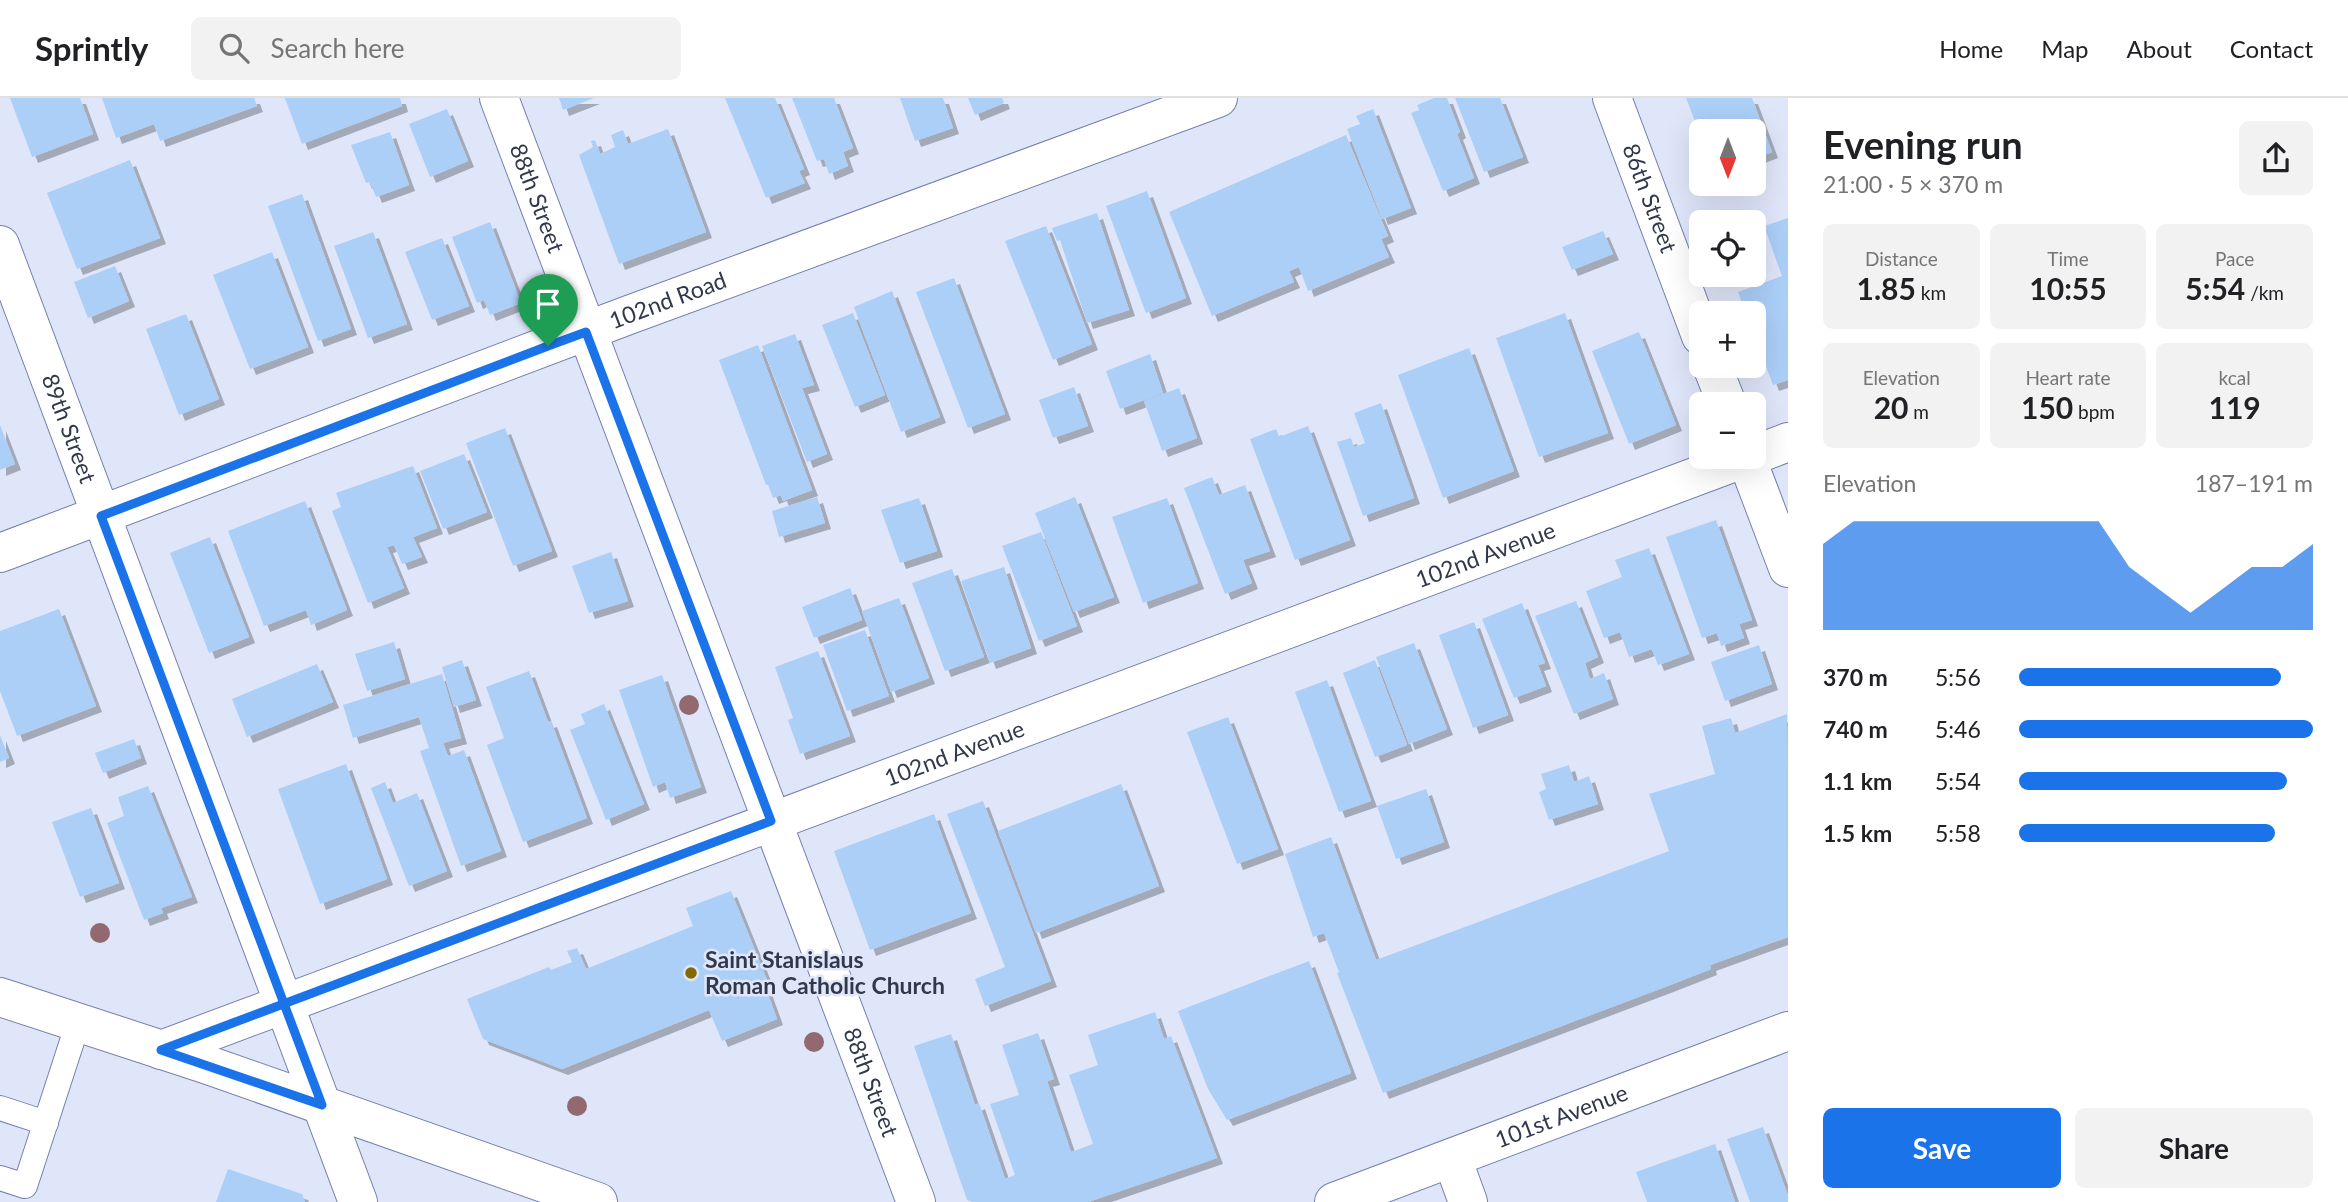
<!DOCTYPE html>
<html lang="en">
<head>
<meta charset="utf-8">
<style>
	body { margin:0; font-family:Lato,sans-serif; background:#f2f2f2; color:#202124; height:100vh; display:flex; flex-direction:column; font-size:26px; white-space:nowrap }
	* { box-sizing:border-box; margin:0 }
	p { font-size:23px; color:#757577 }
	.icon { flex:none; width:38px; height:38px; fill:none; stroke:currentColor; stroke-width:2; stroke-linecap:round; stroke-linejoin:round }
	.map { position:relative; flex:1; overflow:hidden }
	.drawer { display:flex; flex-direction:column; background:#fff; width:560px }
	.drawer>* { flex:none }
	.needle { width:46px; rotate:180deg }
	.buttons { position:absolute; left:1689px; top:21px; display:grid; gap:14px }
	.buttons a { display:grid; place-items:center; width:77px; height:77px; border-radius:10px; background:#fff; box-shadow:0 7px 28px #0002; font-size:35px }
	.pin { position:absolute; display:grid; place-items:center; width:60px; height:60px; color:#fff; margin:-72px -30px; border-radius:50% 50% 50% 0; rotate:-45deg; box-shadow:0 0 7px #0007 }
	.pin .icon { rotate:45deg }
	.round { display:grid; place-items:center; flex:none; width:74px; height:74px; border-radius:10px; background:#f2f2f2 }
	.head { display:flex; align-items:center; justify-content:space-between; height:119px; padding:0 35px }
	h1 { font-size:38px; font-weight:700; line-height:52px }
	.figures { display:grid; grid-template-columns:repeat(3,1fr); gap:10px; height:119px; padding:7px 35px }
	.figures div { display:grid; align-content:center; border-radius:10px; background:#f2f2f2; text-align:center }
	.figures b { font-size:30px; font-weight:700 }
	.figures small { font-size:19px; font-weight:400 }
	.figures p { font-size:19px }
	.chart { height:196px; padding:14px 35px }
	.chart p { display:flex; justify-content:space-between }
	.chart svg { width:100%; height:126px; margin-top:7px; fill:#1a73e8; opacity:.7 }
	.primary-button { display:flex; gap:14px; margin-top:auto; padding:14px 35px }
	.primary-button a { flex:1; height:80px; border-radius:10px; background:#1a73e8; color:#fff; font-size:28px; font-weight:700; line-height:80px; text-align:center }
	.primary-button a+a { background:#f2f2f2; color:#202124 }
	ul { padding:0 35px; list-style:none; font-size:23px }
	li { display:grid; grid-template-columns:112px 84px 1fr; align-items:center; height:52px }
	li i { height:18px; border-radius:9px; background:#1a73e8 }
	header { display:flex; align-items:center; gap:42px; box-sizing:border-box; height:98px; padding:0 35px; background:#fff; border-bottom:2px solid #e0e0e0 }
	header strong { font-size:33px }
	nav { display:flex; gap:38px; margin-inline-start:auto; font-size:24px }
	.search { width:490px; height:63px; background:#f2f2f2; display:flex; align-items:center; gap:18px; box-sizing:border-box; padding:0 24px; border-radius:10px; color:#757577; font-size:26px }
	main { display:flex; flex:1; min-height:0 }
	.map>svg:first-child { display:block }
	.building { fill:#accff8; filter:url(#shadow) }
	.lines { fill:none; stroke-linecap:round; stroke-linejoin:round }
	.lane-casing { stroke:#7480ac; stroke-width:26 }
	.street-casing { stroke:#7480ac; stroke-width:40 }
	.primary-casing { stroke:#7480ac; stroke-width:40 }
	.lane { stroke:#fff; stroke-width:24 }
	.street { stroke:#fff; stroke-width:38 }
	.primary { stroke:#fff; stroke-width:38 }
	.tree { fill:#936970 }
	.route-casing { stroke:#fff; stroke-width:14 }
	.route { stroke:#1a73e8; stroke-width:9 }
	.poi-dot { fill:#826902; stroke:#e0e6fa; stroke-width:2.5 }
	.labels { text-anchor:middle; stroke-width:5; stroke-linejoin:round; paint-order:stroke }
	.street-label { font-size:23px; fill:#32384b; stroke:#e0e6fa }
	.poi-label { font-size:23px; font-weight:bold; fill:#32384b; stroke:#e0e6fa; text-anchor:start }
</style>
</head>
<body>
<header>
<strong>Sprintly</strong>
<div class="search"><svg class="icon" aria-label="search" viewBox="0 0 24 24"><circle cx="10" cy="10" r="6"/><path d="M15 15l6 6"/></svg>Search here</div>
<nav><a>Home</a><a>Map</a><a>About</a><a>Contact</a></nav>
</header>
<main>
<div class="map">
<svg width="1788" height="1104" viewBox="0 0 1788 1104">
	<defs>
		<filter id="shadow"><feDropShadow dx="6" dy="6" stdDeviation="0" flood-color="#0004"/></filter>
	</defs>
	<rect width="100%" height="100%" fill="#e0e6fa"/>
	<!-- building -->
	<g class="building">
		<polygon points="10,0 80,0 93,36 32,59"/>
		<polygon points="102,0 254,0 257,8 160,43 154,26 116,40"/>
		<polygon points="285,0 400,0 402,8 302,46"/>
		<polygon points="559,0 594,0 563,12"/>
		<polygon points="725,0 775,0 804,71 799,73 805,85 766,100"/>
		<polygon points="792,0 834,0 853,50 843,54 848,68 829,76 824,61 817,63"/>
		<polygon points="900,0 943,0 953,30 915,43"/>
		<polygon points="968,0 1002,0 1004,5 975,17"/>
		<polygon points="1434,0 1447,0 1460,34 1457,36 1474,80 1443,93 1411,15 1419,12 1417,7"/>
		<polygon points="1455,0 1500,0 1523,59 1484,74"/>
		<polygon points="1686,0 1752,0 1772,54 1754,61 1754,33 1701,33 1701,39"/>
		<polygon points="447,11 468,63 430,79 409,26"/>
		<polygon points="1373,11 1411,110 1382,121 1347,31 1360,26 1356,18"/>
		<polygon points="668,31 706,134 619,166 579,57 593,49 591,43 595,42 600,56 615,49 611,37 623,32 628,46"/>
		<polygon points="390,34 409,87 376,99 370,84 366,85 351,47"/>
		<polygon points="1346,37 1388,138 1381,141 1389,159 1308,193 1299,169 1289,173 1294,184 1212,218 1169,114"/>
		<polygon points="130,62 160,140 77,171 47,95"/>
		<polygon points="1147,93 1186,200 1146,215 1106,108"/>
		<polygon points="302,96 351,231 318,243 268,108"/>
		<polygon points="1097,115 1129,212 1087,225 1060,142 1057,143 1052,130"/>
		<polygon points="1788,120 1788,282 1773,287 1754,236 1754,215 1746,215 1738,194 1782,178 1764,128"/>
		<polygon points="490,124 521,205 490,217 484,202 477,205 452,139"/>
		<polygon points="1046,128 1092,246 1053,262 1005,143"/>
		<polygon points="1603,133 1613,156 1572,172 1562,149"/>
		<polygon points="373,134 407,226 368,240 334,148"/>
		<polygon points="442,140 469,208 432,222 405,154"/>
		<polygon points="272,154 308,249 250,271 213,177"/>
		<polygon points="115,168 129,203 88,220 74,184"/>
		<polygon points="954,180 1005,316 968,330 916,194"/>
		<polygon points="892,193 940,319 901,334 854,209"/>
		<polygon points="853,215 885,297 855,309 822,227"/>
		<polygon points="1565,215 1608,335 1539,359 1496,240"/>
		<polygon points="186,216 219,301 179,317 146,231"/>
		<polygon points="1639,234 1676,327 1629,346 1592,253"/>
		<polygon points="795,236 814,287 802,290 827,356 807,364 762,248"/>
		<polygon points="758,247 812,392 783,403 781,397 773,400 768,387 766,387 719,262"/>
		<polygon points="1469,250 1514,373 1443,400 1398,277"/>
		<polygon points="1150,256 1163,295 1120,311 1106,273"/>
		<polygon points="1074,289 1088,328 1053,340 1039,302"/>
		<polygon points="1179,290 1197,340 1162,353 1144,303"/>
		<polygon points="1381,305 1414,400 1363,418 1337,344 1351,340 1354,349 1365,345 1354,315"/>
		<polygon points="0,327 15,366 0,372"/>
		<polygon points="1308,328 1350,442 1295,462 1250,341 1276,331 1279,339"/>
		<polygon points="505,330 552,453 513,468 466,345"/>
		<polygon points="464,356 487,414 443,431 420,373"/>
		<polygon points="413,368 437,430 413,439 422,459 402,466 394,447 387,449 404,490 368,505 332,413 341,409 336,395"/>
		<polygon points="1212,379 1219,397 1245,387 1270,453 1243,462 1252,485 1225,496 1184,390"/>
		<polygon points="817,399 825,425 779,439 772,413"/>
		<polygon points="1075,399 1114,499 1074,514 1035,415"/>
		<polygon points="919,400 937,453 900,465 881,412"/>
		<polygon points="1167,400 1198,485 1143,505 1112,419"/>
		<polygon points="305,403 347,512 311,527 306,512 264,528 228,433"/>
		<polygon points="1716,422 1752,522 1739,526 1744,540 1721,548 1717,535 1702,540 1666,439"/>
		<polygon points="1041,434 1077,528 1039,543 1002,448"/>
		<polygon points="210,439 249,539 209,555 170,455"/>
		<polygon points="1649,450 1689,556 1658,567 1652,551 1629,559 1620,534 1604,540 1586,493 1622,479 1615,462"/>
		<polygon points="611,454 628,503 589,515 572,468"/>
		<polygon points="1004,469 1031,550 990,565 961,483"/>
		<polygon points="952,471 984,559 945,573 912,485"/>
		<polygon points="850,490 862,522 814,540 802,509"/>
		<polygon points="899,500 929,580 891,594 862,513"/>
		<polygon points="1576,503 1598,559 1585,565 1590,581 1604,575 1613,601 1574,616 1535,518"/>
		<polygon points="1522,505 1545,565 1538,567 1546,588 1514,600 1482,521"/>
		<polygon points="59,511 96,608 17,638 0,593 0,533"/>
		<polygon points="1474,524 1508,617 1473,630 1439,537"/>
		<polygon points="865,532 889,598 847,613 823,547"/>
		<polygon points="394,544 405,581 367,593 355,556"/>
		<polygon points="1414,545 1447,631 1409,646 1376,559"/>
		<polygon points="1759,547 1772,586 1725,603 1711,564"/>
		<polygon points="818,553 850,638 800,656 788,622 793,620 775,569"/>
		<polygon points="462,562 476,602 454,609 442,569"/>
		<polygon points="1375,562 1407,647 1375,659 1343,575"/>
		<polygon points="317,566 333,604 247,639 232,601"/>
		<polygon points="529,573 548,624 551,623 587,720 523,744 487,647 504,640 486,589"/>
		<polygon points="442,576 461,640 443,645 448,658 464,652 501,753 461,768 420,653 429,650 419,619 353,640 343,607"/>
		<polygon points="662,577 701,689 670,700 665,684 653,689 619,592"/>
		<polygon points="1327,582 1371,703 1339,714 1295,594"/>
		<polygon points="604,606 644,706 606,722 570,632 585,626 581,616"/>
		<polygon points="1787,616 1788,839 1710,867 1711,871 1665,889 1383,995 1337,875 1339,874 1324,835 1313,839 1285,756 1331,739 1376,862 1669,753 1649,696 1715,676 1702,628 1731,620 1735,635"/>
		<polygon points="1228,619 1278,751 1237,766 1187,634"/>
		<polygon points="0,637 9,660 0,664"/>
		<polygon points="134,641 141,660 103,675 95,655"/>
		<polygon points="346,666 387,781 320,806 278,691"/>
		<polygon points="1569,667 1574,684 1589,678 1598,706 1549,722 1539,694 1546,691 1541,676"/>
		<polygon points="385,684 393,705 417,695 447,773 409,788 371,690"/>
		<polygon points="1121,686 1159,788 1036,835 998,733"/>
		<polygon points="148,688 192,799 161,810 163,815 144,822 107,725 124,718 118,699"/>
		<polygon points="1426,691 1444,744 1396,761 1377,708"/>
		<polygon points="983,703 1051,883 985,908 975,881 1005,869 947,716"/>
		<polygon points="91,710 119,785 80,799 52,724"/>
		<polygon points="934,716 971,815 870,852 834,753"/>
		<polygon points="731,793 769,887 765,888 777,921 722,943 709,912 562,971 483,941 467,901 549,869 551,872 572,864 567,853 577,850 586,871 693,828 686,810"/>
		<polygon points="1309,863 1351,975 1227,1022 1208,991 1178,913"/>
		<polygon points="1155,914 1164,941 1171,938 1217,1060 1088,1104 972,1104 967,1102 914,948 951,936 975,1007 979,1005 1005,1081 1015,1077 990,1006 1019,997 1002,947 1038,935 1054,981 1047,983 1071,1054 1093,1046 1069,977 1098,967 1088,937"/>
		<polygon points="1763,1029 1788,1098 1788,1104 1750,1104 1727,1041"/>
		<polygon points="1715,1046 1735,1104 1647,1104 1636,1074"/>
		<polygon points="228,1071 302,1096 305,1104 216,1104"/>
	</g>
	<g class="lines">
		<!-- lane casing -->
		<g class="lane-casing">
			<g id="lane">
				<polyline points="0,1010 46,1025"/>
				<polyline points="0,1080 25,1088 78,925"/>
			</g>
		</g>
		<!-- street casing -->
		<g class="street-casing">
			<g id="street">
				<path id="s1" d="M499,0L916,1104"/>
				<path id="s2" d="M1612,0L1701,238"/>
				<path id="s3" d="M0,147L358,1104"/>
				<polyline points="1712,268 1727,306"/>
				<polyline points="1754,357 1788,344"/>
				<polyline points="1746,359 1788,470"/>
				<path id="s4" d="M0,455L626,218L1218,0"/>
				<path id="s5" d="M161,952L1748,359"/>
				<polyline points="1452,1060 1468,1104"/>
				<path id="s6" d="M1334,1104L1788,933"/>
			</g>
		</g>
		<!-- primary casing -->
		<g class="primary-casing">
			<polyline id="primary" points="0,899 205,966 598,1104"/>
		</g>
		<!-- lane -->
		<use href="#lane" class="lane"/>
		<!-- street -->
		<use href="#street" class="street"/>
		<!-- primary -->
		<use href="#primary" class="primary"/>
	</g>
	<!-- trees -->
	<g class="tree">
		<circle cx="689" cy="607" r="10"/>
		<circle cx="100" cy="835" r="10"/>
		<circle cx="814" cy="944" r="10"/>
		<circle cx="577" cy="1008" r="10"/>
	</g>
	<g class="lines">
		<!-- route casing -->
		<g class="route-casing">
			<path id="route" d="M548,248L101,418C175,615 249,811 322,1007L161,952C350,880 539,810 728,739L771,723L586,234L548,248"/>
		</g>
		<!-- route -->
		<use href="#route" class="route"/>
	</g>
	<!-- markers -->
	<circle class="poi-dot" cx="691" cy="875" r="7"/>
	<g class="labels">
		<!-- street labels -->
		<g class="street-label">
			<text dy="8" stroke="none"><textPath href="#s2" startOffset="107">86th Street</textPath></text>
			<text dy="8" stroke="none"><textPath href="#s1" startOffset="107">88th Street</textPath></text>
			<text dy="8" stroke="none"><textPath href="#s4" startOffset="714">102nd Road</textPath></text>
			<text dy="8" stroke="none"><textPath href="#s3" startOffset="196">89th Street</textPath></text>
			<text dy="8" stroke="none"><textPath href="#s5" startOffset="1414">102nd Avenue</textPath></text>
			<text dy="8" stroke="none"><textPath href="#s5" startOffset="847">102nd Avenue</textPath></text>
			<text dy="8" stroke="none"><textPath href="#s1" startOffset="1052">88th Street</textPath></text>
			<text dy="8" stroke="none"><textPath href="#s6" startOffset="243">101st Avenue</textPath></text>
		</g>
		<!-- poi labels -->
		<g class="poi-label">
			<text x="705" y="870">Saint Stanislaus<tspan x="705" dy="26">Roman Catholic Church</tspan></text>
		</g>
	</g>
</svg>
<div class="buttons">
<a><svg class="needle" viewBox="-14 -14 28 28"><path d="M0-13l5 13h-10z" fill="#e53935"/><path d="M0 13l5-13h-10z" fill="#757577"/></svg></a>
<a><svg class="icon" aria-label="locate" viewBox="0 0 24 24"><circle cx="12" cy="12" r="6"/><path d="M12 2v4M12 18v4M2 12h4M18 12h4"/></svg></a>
<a>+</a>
<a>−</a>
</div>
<div class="pin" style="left:548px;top:248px;background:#1e9e55"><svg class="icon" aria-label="arrive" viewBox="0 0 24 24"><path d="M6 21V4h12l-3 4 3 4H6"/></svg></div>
</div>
<section class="drawer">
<div class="head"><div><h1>Evening run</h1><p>21:00 · 5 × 370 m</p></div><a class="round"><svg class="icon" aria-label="share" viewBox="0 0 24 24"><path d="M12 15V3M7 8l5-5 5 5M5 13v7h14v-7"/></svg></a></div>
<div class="figures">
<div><p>Distance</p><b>1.85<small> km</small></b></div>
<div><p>Time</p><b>10:55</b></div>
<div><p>Pace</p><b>5:54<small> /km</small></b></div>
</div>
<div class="figures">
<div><p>Elevation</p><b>20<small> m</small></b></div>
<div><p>Heart rate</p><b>150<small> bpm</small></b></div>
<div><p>kcal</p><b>119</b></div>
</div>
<div class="chart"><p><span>Elevation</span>187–191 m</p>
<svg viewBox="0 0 160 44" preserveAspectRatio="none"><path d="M0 44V14L10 6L20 6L30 6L40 6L50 6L60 6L70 6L80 6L90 6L100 22L110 30L120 38L130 30L140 22L150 22L160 14V44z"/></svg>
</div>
<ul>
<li><b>370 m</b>5:56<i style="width:89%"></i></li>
<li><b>740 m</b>5:46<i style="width:100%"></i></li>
<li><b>1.1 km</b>5:54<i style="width:91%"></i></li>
<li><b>1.5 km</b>5:58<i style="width:87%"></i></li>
</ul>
<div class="primary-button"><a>Save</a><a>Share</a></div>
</section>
</main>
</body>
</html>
